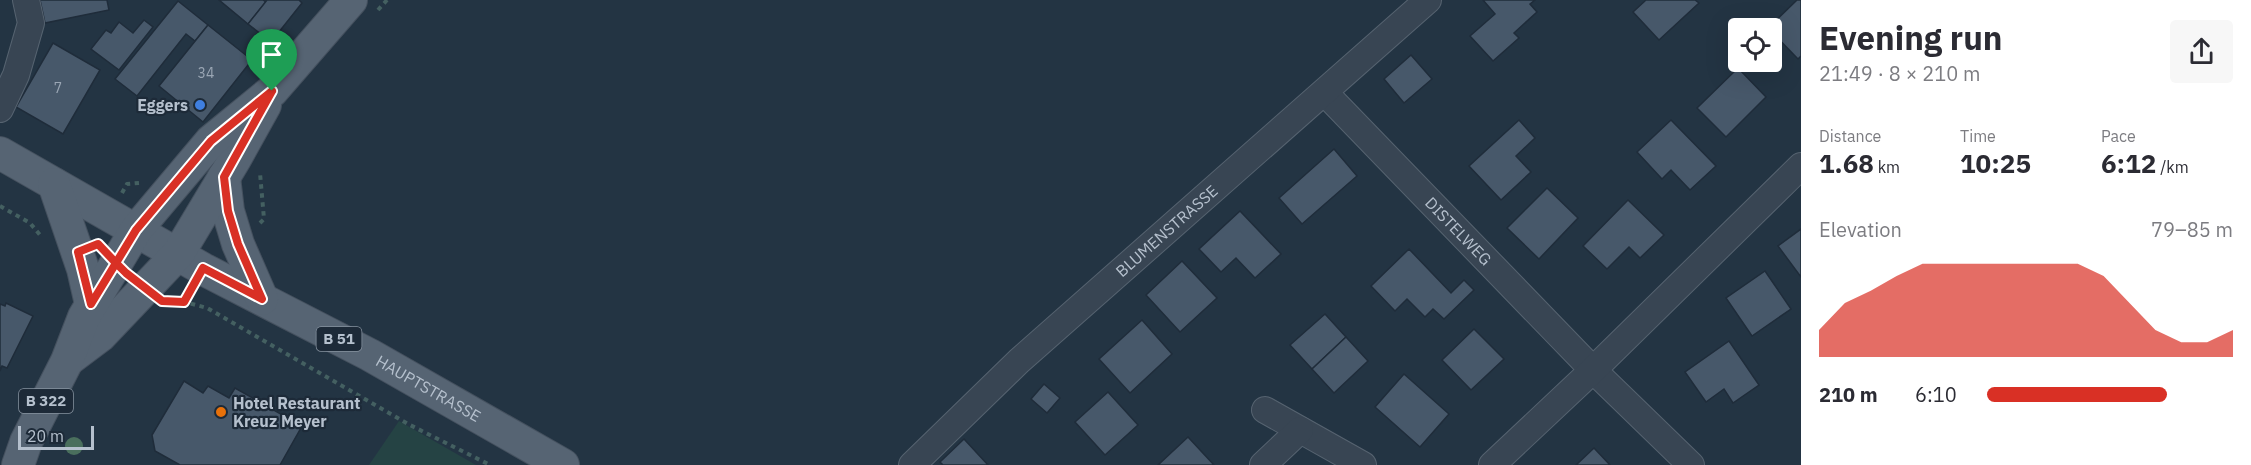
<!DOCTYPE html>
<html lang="en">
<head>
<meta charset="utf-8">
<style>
	body { margin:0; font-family:"IBM Plex Sans",sans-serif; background:#f7f7f7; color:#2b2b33; height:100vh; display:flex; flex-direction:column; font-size:22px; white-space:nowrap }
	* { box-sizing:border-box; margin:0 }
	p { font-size:20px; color:#7c7c81 }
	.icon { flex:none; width:33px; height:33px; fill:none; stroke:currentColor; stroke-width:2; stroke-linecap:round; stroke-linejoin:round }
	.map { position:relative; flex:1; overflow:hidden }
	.sheet { display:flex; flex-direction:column; background:#fff; width:450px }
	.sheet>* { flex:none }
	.tools { position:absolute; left:1728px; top:18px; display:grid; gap:12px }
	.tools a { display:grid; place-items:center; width:54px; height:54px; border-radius:6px; background:#fff; box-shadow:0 6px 24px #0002; font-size:30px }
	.scale { position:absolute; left:18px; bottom:15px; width:76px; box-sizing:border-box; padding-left:6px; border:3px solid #b5c0cd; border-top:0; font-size:16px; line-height:21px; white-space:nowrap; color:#b5c0cd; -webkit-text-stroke:4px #1d2a38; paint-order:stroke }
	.pin { position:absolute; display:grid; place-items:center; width:51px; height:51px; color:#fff; margin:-62px -26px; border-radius:50% 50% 50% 0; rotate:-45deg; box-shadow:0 0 6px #0007 }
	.pin .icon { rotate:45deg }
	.round { display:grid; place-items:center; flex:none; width:63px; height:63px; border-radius:6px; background:#f7f7f7 }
	.overview { display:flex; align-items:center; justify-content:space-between; height:102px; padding:0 18px }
	h1 { font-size:33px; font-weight:700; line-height:45px }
	.stats { display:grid; grid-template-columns:repeat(3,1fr); gap:9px; height:102px; padding:6px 18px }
	.stats div { display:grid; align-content:center }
	.stats b { font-size:26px; font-weight:700 }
	.stats small { font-size:16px; font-weight:400 }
	.stats p { font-size:16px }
	.chart { height:168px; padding:12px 18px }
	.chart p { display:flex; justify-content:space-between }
	.chart svg { width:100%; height:108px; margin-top:6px; fill:#d93025; opacity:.7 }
	ul { padding:0 18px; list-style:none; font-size:20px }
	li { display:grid; grid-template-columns:96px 72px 1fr; align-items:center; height:45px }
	li i { height:15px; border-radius:8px; background:#d93025 }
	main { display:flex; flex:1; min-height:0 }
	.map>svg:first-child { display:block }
	.green { fill:#254344 }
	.building { fill:#47586a; stroke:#1f2c3a; stroke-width:1.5 }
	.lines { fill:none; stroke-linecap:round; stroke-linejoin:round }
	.minor-casing { stroke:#566370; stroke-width:28 }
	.major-casing { stroke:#45515f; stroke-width:34 }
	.path { stroke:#446061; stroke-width:4; stroke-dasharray:4.5 4.5; stroke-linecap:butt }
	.minor { stroke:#384553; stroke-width:26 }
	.major { stroke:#566473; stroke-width:32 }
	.tree { fill:#4a6f5d }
	.route-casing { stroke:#fff; stroke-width:12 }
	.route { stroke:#d93025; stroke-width:8 }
	.shop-dot { fill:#3f7fe0; stroke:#1d2a38; stroke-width:2 }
	.food-dot { fill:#e8710a; stroke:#1d2a38; stroke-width:2 }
	.labels { text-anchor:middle; stroke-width:4.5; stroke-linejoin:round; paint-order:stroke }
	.number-label { font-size:14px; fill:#9aa6b4 }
	.shield { fill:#1d2a38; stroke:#8793a0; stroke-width:1.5 }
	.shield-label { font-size:15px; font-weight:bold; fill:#b5c0cd }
	.poi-label { font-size:16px; font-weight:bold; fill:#b5c0cd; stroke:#1d2a38; text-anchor:end }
	.street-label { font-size:16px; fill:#b5c0cd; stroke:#1d2a38 }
</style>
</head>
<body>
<main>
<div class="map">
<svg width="1801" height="465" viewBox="0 0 1801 465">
	<rect width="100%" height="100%" fill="#233443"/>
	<!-- green -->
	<polygon class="green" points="399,421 476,465 369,465"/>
	<!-- building -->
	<g class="building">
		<polygon points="40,0 107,0 109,10 45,23"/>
		<polygon points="219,0 263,0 266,2 248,24"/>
		<polygon points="267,0 299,0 302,3 271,42 248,24"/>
		<polygon points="1483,0 1535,0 1530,4 1537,12 1514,33 1519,38 1493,61 1470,36 1495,14"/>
		<polygon points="1646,0 1695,0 1699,3 1659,40 1633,12"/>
		<polygon points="1797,0 1801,0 1801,56 1798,59 1772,32 1772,28 1768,28"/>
		<polygon points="178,1 208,25 195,41 186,34 137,96 115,79"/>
		<polygon points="144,20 153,27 119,70 91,49 106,30 111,33 119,22 133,33"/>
		<polygon points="208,25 252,60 203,122 159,86"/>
		<polygon points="53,43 100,70 63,134 16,107"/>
		<polygon points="1411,55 1432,79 1404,103 1384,79"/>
		<polygon points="1738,68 1766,97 1726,137 1697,108"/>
		<polygon points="1519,120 1535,138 1516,156 1531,172 1501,200 1469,166"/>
		<polygon points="1671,120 1716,166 1690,190 1671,170 1662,179 1637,152"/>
		<polygon points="1334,149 1357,176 1302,224 1279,198"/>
		<polygon points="1547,188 1578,218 1539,259 1507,228"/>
		<polygon points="1628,200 1664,235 1640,258 1629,247 1607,269 1583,246"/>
		<polygon points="1240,211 1281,254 1255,278 1236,258 1221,272 1199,249"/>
		<polygon points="1801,229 1801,277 1778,246"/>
		<polygon points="1409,249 1451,293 1464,280 1474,290 1444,319 1433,309 1425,317 1407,299 1395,311 1371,286"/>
		<polygon points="1182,261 1217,298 1180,332 1146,295"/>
		<polygon points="1765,271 1791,309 1752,336 1726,298"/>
		<polygon points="6,303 33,316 7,368 2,366 0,371 0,304 5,306"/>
		<polygon points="1325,314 1346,337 1312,369 1290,345"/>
		<polygon points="1142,320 1172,354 1130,393 1099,359"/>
		<polygon points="1474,329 1504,359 1471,390 1442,360"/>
		<polygon points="1346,337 1368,361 1334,393 1312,369"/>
		<polygon points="1729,341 1759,385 1733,403 1724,389 1706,402 1685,372"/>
		<polygon points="1404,374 1449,414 1420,447 1375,407"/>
		<polygon points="184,381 203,393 208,386 229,398 235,388 302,426 280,465 180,465 155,451 152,435"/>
		<polygon points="1044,384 1060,398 1047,413 1031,399"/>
		<polygon points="1108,392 1138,425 1105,455 1075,422"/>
		<polygon points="1188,437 1214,465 1158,465"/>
		<polygon points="964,439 988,465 943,465 940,462"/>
		<polygon points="1594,448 1610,465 1576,465"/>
	</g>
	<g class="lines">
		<!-- minor casing -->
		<g class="minor-casing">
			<g id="minor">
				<path id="s1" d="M1325,93L1593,370L1691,465"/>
				<polyline points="0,109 16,75 31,23 26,0"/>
				<polyline points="1265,410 1363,465"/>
				<path id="s2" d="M912,465L1019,361L1428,0"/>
				<polyline points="1263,465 1300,430"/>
				<polyline points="1492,465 1593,370 1801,166"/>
			</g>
		</g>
		<!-- major casing -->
		<g class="major-casing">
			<g id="major">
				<path id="s3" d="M0,153L203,269L370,355L563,465"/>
				<polyline points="224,177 228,211 238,244 262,299"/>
				<polyline points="54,184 83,269 91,304"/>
				<polyline points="68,360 100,336 178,254 235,159 265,105"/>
				<polyline points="18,465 26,442 67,361 84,317 136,230 211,141 272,91 351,0"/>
			</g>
		</g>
		<!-- path -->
		<g class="path">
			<polyline points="378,10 387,0"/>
			<polyline points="122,193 127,184 139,183"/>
			<polyline points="0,206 30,223 40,235"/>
			<polyline points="260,223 264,219 260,173"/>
			<polyline points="173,301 185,302 207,308 408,424 490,465"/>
		</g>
		<!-- minor -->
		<use href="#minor" class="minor"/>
		<!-- major -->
		<use href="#major" class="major"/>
	</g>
	<!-- trees -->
	<circle class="tree" cx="74" cy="446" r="9"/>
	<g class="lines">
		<!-- route casing -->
		<g class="route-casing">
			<polyline id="route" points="272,91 211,141 136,230 116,263 98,244 78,252 91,304 116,263 126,273 162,301 184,302 203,268 262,299 238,244 228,211 224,177 272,91"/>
		</g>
		<!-- route -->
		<use href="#route" class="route"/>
	</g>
	<!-- markers -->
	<circle class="shop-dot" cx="200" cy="105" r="6"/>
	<circle class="food-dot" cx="221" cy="412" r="6"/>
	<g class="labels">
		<!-- number labels -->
		<g class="number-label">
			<text x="206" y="78">34</text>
			<text x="58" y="93">7</text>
		</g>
		<!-- shield labels -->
		<g class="shield">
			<rect x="316.5" y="327" width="45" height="24" rx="4.5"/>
			<rect x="19" y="389" width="54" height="24" rx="4.5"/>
		</g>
		<g class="shield-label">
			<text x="339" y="344">B 51</text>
			<text x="46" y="406">B 322</text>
		</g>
		<!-- poi labels -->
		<g class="poi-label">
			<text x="188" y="111">Eggers</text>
			<text x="233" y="409" text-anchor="start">Hotel Restaurant<tspan x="233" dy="18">Kreuz Meyer</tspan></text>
		</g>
		<!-- street labels -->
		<g class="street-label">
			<text dy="6" stroke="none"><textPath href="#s2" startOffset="346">BLUMENSTRASSE</textPath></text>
			<text dy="6" stroke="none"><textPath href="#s1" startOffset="192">DISTELWEG</textPath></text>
			<text dy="6" stroke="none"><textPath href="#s3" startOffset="489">HAUPTSTRASSE</textPath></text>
		</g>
	</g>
</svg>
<div class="tools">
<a><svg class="icon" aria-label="locate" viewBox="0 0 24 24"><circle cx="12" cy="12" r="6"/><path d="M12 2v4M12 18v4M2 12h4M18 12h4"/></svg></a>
</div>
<div class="scale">20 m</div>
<div class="pin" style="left:272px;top:91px;background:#1e9e55"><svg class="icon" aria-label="arrive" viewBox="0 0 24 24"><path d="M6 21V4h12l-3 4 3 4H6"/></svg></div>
</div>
<section class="sheet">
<div class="overview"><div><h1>Evening run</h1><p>21:49 · 8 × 210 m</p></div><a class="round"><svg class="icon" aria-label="share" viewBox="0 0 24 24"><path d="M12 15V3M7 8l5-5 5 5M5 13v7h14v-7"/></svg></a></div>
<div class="stats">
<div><p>Distance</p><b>1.68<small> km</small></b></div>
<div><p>Time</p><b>10:25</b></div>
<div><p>Pace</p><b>6:12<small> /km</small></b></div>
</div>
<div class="chart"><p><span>Elevation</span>79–85 m</p>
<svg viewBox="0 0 160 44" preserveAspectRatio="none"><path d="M0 44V33L10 22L20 17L30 11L40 6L50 6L60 6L70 6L80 6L90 6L100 6L110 11L120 22L130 33L140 38L150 38L160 33V44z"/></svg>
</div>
<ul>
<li><b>210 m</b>6:10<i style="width:73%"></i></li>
</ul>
</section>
</main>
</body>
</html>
